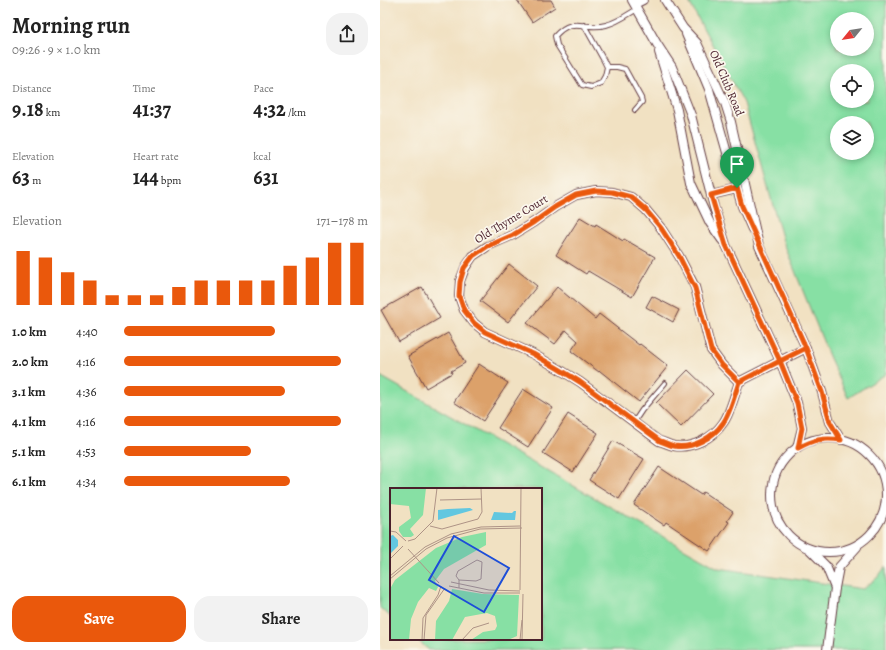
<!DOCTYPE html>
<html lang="en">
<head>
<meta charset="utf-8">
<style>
	body { margin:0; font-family:Alegreya,serif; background:#f2f2f2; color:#222; height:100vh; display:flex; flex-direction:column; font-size:15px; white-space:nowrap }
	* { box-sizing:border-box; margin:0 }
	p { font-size:13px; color:#767676 }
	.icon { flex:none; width:22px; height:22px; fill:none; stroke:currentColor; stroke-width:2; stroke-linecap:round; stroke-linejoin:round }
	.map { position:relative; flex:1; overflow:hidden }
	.sheet { display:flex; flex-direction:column; background:#fff; width:380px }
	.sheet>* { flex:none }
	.needle { width:26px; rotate:240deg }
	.controls { position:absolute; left:450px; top:12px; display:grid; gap:8px }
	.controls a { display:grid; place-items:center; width:44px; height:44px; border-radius:50%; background:#fff; box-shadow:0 2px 6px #0003; font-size:20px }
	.pin { position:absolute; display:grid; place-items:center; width:34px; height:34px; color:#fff; margin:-41px -17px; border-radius:50% 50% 50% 0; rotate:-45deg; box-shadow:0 0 4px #0007 }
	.pin .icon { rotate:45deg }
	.round { display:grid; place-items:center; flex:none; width:42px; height:42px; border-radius:16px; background:#f2f2f2 }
	.head { display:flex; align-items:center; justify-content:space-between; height:68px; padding:0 12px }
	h1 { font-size:22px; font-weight:600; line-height:30px }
	.figures { display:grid; grid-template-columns:repeat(3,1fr); gap:6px; height:68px; padding:4px 12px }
	.figures div { display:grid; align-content:center }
	.figures b { font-size:20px; font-weight:600 }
	.figures small { font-size:11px; font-weight:400 }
	.figures p { font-size:11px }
	.chart { height:112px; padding:8px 12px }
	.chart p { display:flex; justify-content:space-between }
	.chart svg { width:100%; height:72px; margin-top:4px; stroke:#ea580c; stroke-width:6 }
	.action { display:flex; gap:8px; margin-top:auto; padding:8px 12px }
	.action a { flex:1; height:46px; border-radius:16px; background:#ea580c; color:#fff; font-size:16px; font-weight:600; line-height:46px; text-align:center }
	.action a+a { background:#f2f2f2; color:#222 }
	ul { padding:0 12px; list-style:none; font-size:13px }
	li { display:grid; grid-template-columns:64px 48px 1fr; align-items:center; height:30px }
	li i { height:10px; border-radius:5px; background:#ea580c }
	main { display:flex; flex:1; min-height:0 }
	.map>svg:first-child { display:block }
	.green { fill:#87e0a4; stroke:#688068; fill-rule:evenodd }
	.building { fill:#dca16b }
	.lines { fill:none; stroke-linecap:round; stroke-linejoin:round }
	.service-casing { stroke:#633c42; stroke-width:6 }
	.minor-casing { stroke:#633c42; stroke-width:10 }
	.service { stroke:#fff; stroke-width:4 }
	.minor { stroke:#fff; stroke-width:8 }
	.route-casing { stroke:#fff; stroke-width:8 }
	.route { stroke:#ea580c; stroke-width:5 }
	.labels { text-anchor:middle; stroke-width:3.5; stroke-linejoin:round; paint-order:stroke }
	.street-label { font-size:12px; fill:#4a1f2b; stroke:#fbf7ec }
	.inset-road { fill:none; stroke:#ae9386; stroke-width:1 }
	.view { fill:#1d4ed8; fill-opacity:0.15; stroke:#1d4ed8; stroke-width:2 }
	.inset-edge { fill:none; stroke:#4a1f2b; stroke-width:2 }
</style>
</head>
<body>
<main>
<section class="sheet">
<div class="head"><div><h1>Morning run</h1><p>09:26 · 9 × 1.0 km</p></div><a class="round"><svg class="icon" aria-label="share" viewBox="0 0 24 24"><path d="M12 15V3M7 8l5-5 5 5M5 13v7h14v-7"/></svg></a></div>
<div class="figures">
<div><p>Distance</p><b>9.18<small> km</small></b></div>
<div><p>Time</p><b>41:37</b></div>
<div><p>Pace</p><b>4:32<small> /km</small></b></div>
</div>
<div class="figures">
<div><p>Elevation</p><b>63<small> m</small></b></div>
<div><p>Heart rate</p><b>144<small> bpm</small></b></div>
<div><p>kcal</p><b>631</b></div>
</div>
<div class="chart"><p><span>Elevation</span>171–178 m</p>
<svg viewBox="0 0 160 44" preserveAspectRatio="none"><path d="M5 44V11M15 44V15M25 44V24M35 44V29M45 44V38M55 44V38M65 44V38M75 44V33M85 44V29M95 44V29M105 44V29M115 44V29M125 44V20M135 44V15M145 44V6M155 44V6"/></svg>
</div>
<ul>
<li><b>1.0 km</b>4:40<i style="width:62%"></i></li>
<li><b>2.0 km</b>4:16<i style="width:89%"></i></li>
<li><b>3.1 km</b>4:36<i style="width:66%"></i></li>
<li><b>4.1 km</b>4:16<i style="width:89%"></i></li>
<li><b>5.1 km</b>4:53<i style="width:52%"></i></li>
<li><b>6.1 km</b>4:34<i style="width:68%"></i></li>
</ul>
<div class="action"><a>Save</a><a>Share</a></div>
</section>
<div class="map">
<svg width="506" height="650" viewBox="0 0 506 650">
	<rect width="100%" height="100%" fill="#fbf7ec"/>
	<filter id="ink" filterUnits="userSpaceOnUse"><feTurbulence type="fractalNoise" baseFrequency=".025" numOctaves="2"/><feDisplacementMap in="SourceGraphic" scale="8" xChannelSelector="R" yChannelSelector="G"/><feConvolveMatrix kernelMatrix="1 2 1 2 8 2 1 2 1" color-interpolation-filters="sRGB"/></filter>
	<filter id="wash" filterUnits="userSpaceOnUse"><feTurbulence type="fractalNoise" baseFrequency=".012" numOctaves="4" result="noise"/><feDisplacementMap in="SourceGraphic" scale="16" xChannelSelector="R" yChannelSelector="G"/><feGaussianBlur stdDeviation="0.9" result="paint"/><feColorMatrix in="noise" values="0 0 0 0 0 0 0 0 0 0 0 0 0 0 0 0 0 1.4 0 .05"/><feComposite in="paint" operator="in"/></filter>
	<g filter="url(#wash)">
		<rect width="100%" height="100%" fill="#f1e1c2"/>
		<!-- green -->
		<g class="green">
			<path d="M308,0H506V374L468,398L449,356L403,241L364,103ZM457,19H487V49H457ZM457,71H487V101H457ZM457,123H487V153H457Z"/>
			<polygon points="0,376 338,568 483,589 498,577 506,566 506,650 49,650 36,639 161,639 161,489 11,489 11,617 0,608"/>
		</g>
		<g id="blocks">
			<!-- building -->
			<g class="building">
				<polygon points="137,0 171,0 175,7 152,22"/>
				<polygon points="200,217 215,226 216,224 243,241 244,239 275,257 252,297 208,271 206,274 176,255"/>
				<polygon points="129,264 157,286 128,322 100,301"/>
				<polygon points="42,287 60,318 19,342 1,310"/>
				<polygon points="177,287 215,319 219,314 259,345 260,344 288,366 259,402 220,371 219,372 191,351 198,341 186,330 175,344 147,323"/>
				<polygon points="272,296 299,310 293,322 266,307"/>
				<polygon points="68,333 85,363 71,371 72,373 46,388 28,356"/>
				<polygon points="99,364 128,383 103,421 74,402"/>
				<polygon points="308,370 333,394 301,427 276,403"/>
				<polygon points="143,389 173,408 148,447 118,428"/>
				<polygon points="188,414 218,433 193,472 163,453"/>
				<polygon points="233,441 264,459 239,499 209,480"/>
				<polygon points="279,467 321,495 323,492 353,512 347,521 349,522 329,551 286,522 284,525 254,505"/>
			</g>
		</g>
	</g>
	<g filter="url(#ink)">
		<use href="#blocks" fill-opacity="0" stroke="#633c42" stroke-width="1"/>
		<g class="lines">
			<!-- service casing -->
			<g class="service-casing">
				<g id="service">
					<path d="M204,25L223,59L227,67L225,76L221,83L211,87L202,85L177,45L175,36C194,15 203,31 226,25C238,22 247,15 257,9"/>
					<polyline points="227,67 237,67 245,69 261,98 262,102 255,110"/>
					<polyline points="254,422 262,410 285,383"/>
				</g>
			</g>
			<!-- minor casing -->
			<g class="minor-casing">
				<g id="minor">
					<polyline points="252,0 277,44 292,67 311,115 334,207 346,245 400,361 417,403 422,428 417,448"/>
					<polyline points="285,0 303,28 317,43 345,103 351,122 379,246 426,348 442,392 450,422 461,440"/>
					<polyline points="255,4 263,0"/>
					<polyline points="306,34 329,89 362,206 372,229"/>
					<polyline points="279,52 297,110 311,183 330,223 342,240"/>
					<polyline points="331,195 357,189"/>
					<path d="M359,382C355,394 350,414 343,423C333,438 312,449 294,446C289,445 284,442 279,441L200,382L179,369L153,354L105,332L94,323L84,310L79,296L80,281L85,268L93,256L108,246L133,235L154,222L175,207L196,195L216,191L232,192L251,197L266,210L281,228L299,256L315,287L331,350L342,365L359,382L400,361L426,348"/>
					<circle cx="449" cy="495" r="57"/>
					<polyline points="429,549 446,566 455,588"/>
					<polyline points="447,650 455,588 459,567 477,547"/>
				</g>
			</g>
			<!-- service -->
			<use href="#service" class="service"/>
			<!-- minor -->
			<use href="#minor" class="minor"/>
		</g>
	</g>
	<g class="lines" filter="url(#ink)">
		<!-- route casing -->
		<g class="route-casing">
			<path id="route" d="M357,188L362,206L426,348L400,361L359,382C355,394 350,414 343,423C333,438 312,449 294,446C289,445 284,442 280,441L200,382L179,369L153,354L105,332L94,323L84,310L79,296L80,282L84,268L93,256L108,246L133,235L154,222L175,207L196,195L216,191L232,192L251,197L266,210L281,228L299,256L315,288L331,350L342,365L359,382L400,361L417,403L422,428L418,448C433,440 443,437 461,440L450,422L442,392L426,348L400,361L346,245L331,195L357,188"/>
		</g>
		<!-- route -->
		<use href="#route" class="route"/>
	</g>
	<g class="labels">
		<!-- street labels -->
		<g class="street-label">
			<text transform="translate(347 83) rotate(67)" y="4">Old Club Road</text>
			<text transform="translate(131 219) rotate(-31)" y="4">Old Thyme Court</text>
		</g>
	</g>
	<!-- overview -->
	<g transform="translate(10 488)">
		<rect width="152" height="152" fill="#f1e1c2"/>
		<path d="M0,0H36L33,27L20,41L24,47L21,49H13L9,43V39L21,30L19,18L0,16ZM96,44V57L54,81L45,93L48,99L46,103L39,100L28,114L21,131L19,152H0V101L5,92L46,60L72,49ZM62,101L93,106L129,107L127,148L118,152H81L93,144L105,142L107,138L105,128L97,125L75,129L62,152H45L46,133L59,113Z" fill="#87e0a4"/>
		<path d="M58,21L80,20L83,22L48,32V22ZM124,23H126L125,32H101L104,24L122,25ZM3,47L8,52V58L0,66V48Z" fill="#62c7e0"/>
		<path class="inset-road" d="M50,12L91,11M40,38L52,41L88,31L92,24L91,0M0,43L6,44L16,53M18,53L25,51L43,33L47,0M18,61L49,95M0,71L13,58M0,88L35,59L61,46L91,39L130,38M0,91L36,61L57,50L90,41L132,40M61,94L99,102L130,103M59,98L94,105H130M69,100V92L86,93L91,91L92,74L87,72L68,83L66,88L69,92M130,102L131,0M32,152L33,130L48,107L51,98M34,152L36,127L55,100M72,152L83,140L99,135M130,152L132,132M132,152L133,106"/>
		<path class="view" d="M64,48L119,80L94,124L39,92Z"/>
		<rect width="152" height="152" class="inset-edge"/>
	</g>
</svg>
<div class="controls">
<a><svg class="needle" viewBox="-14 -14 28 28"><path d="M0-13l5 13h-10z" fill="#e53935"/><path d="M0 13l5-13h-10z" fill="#767676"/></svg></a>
<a><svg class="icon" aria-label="locate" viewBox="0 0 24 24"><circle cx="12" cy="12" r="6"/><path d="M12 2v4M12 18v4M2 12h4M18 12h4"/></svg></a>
<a><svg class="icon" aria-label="layers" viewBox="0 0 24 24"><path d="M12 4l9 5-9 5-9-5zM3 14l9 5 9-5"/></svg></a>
</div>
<div class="pin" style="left:357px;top:188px;background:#1e9e55"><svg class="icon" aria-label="arrive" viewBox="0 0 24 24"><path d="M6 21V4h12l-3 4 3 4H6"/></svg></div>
</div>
</main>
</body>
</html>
